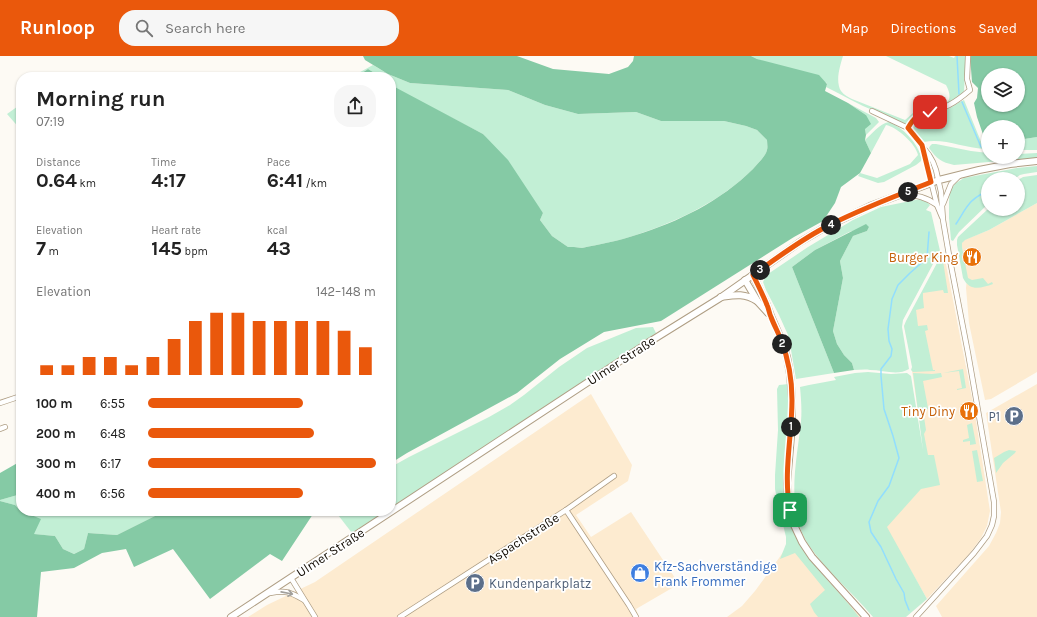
<!DOCTYPE html>
<html lang="en">
<head>
<meta charset="utf-8">
<style>
	body { margin:0; font-family:Karla,sans-serif; background:#f6f6f6; color:#222; height:100vh; display:flex; flex-direction:column; font-size:15px; white-space:nowrap }
	* { box-sizing:border-box; margin:0 }
	p { font-size:13px; color:#767676 }
	.icon { flex:none; width:22px; height:22px; fill:none; stroke:currentColor; stroke-width:2; stroke-linecap:round; stroke-linejoin:round }
	.map { position:relative; flex:1; overflow:hidden }
	.drawer { position:absolute; left:16px; top:16px; width:380px; height:444px; display:flex; flex-direction:column; background:#fff; border-radius:16px; box-shadow:0 1px 3px #0004 }
	.drawer>* { flex:none }
	.tools { position:absolute; left:981px; top:12px; display:grid; gap:8px }
	.tools a { display:grid; place-items:center; width:44px; height:44px; border-radius:50%; background:#fff; box-shadow:0 1px 3px #0004; font-size:20px }
	.pin { position:absolute; display:grid; place-items:center; width:34px; height:34px; color:#fff; margin:-17px; border-radius:8px; box-shadow:0 2px 6px #0006 }
	.km { position:absolute; width:20px; height:20px; margin:-10px; border-radius:50%; background:#222; color:#fff; font-size:11px; line-height:20px; text-align:center }
	.round { display:grid; place-items:center; flex:none; width:42px; height:42px; border-radius:16px; background:#f6f6f6 }
	.headline { display:flex; align-items:center; justify-content:space-between; height:68px; padding:0 20px }
	h1 { font-size:22px; font-weight:700; line-height:30px }
	.metrics { display:grid; grid-template-columns:repeat(3,1fr); gap:6px; height:68px; padding:4px 20px }
	.metrics div { display:grid; align-content:center }
	.metrics b { font-size:20px; font-weight:700 }
	.metrics small { font-size:11px; font-weight:400 }
	.metrics p { font-size:11px }
	.chart { height:112px; padding:8px 20px }
	.chart p { display:flex; justify-content:space-between }
	.chart svg { width:100%; height:72px; margin-top:4px; stroke:#ea580c; stroke-width:6 }
	ul { padding:0 20px; list-style:none; font-size:13px }
	li { display:grid; grid-template-columns:64px 48px 1fr; align-items:center; height:30px }
	li i { height:10px; border-radius:5px; background:#ea580c }
	header { display:flex; align-items:center; gap:24px; box-sizing:border-box; height:56px; padding:0 20px; background:#ea580c; color:#fff }
	header strong { font-size:19px }
	nav { display:flex; gap:22px; margin-inline-start:auto; font-size:14px }
	.search { width:280px; height:36px; background:#f6f6f6; display:flex; align-items:center; gap:10px; box-sizing:border-box; padding:0 14px; border-radius:16px; color:#767676; font-size:15px }
	.map>svg:first-child { display:block }
	.built { fill:#fdebd0 }
	.green { fill:#c2efd5 }
	.forest { fill:#85caa5; fill-rule:evenodd }
	.lines { fill:none; stroke-linecap:round; stroke-linejoin:round }
	.stream { stroke:#92defe; stroke-width:1.5 }
	.street-casing { stroke:#af9e84; stroke-width:6 }
	.secondary-casing { stroke:#af9e84; stroke-width:8 }
	.street { stroke:#fff; stroke-width:4.5 }
	.secondary { stroke:#fff; stroke-width:6 }
	.oneway { stroke:#a19f9b }
	.route-casing { stroke:#fff; stroke-width:8 }
	.route { stroke:#ea580c; stroke-width:5 }
	.labels { text-anchor:middle; stroke-width:3.5; stroke-linejoin:round; paint-order:stroke }
	.food-label { font-size:13px; fill:#c56008; stroke:#fff; text-anchor:end }
	.street-label { font-size:13px; fill:#140e05; stroke:#fff }
	.service-label { font-size:13px; fill:#4e5e75; stroke:#fff; text-anchor:end }
	.shop-label { font-size:13px; fill:#366cbe; stroke:#fff; text-anchor:start }
</style>
</head>
<body>
<header>
<strong>Runloop</strong>
<div class="search"><svg class="icon" aria-label="search" viewBox="0 0 24 24"><circle cx="10" cy="10" r="6"/><path d="M15 15l6 6"/></svg>Search here</div>
<nav><a>Map</a><a>Directions</a><a>Saved</a></nav>
</header>
<div class="map">
<svg width="1037" height="561" viewBox="0 0 1037 561">
	<rect width="100%" height="100%" fill="#fdfaf4"/>
	<!-- built -->
	<g class="built">
		<polygon points="1037,147 1037,316 991,343 985,344 969,267 966,232 967,222 962,191 962,187 964,184 989,174"/>
		<polygon points="945,203 974,352 990,455 987,470 981,482 970,497 927,543 886,471 926,427 927,415 912,315 913,311 904,270 938,207"/>
		<polygon points="1037,328 1037,561 942,561 936,550 989,490 996,477 1000,467 1001,456 986,357"/>
		<polygon points="591,338 632,409 628,425 576,459 591,481 631,456 679,528 636,553 639,561 248,561 267,549 315,526"/>
		<polygon points="793,482 818,515 861,561 727,561 742,550 755,535 779,502"/>
	</g>
	<!-- green -->
	<g class="green">
		<path d="M751,0H843C840,10 835,25 841,35C844,39 848,41 852,43L905,64C909,61 915,54 920,52C933,47 959,54 946,29L886,0H949L954,2L955,0H966L964,35L959,41L944,50L921,56L908,67L904,68C891,60 877,56 863,50C850,44 839,37 826,31L827,27L757,3Z"/>
		<path d="M373,9L388,18L410,27L508,34L545,49L578,58L636,56L661,65H724L746,70L757,74L767,84C767,87 768,91 767,94C766,100 757,108 753,113C721,145 678,165 636,179C619,185 600,188 582,192L574,191H568L552,180L540,164L543,157L483,78L394,32L391,29V21H381L368,13L356,21H351Z"/>
		<path d="M964,44L984,93C964,92 944,82 924,86C919,82 911,75 914,68C918,56 937,58 948,53C953,51 958,46 964,44Z"/>
		<polygon points="848,47 876,62 879,66 866,79 865,73 866,59"/>
		<polygon points="21,48 21,74 7,58"/>
		<path d="M889,66C904,72 917,87 922,102L921,105L916,109L884,126L878,127L858,120L860,117L877,122L910,108L918,99C916,88 897,71 886,69L871,97L865,84C872,78 879,68 889,66Z"/>
		<polygon points="1037,81 1037,94 1018,94 1018,84"/>
		<path d="M932,88H936L971,95L988,97V101H1018V98L1037,97V102L954,109C941,106 937,103 929,92L930,90Z"/>
		<polygon points="1037,110 1037,116 1024,118 1020,119 1014,123 988,123 988,148 959,176 953,185 951,184 949,162 949,146 950,134 956,127 964,122 1017,112"/>
		<path d="M1037,119V147L989,174L965,184L962,187V191L968,222L972,224L983,222L988,228L992,226L993,228C981,232 970,236 963,222L957,189V184L958,181L988,153H1018V124L1023,121Z"/>
		<path d="M920,143L927,146L930,149L926,154L931,156L941,199L936,203L933,208L903,264L902,271L909,313C898,320 883,314 870,314C865,313 859,314 854,314L852,307L844,299L837,288L833,275L843,222L840,205L853,180L867,175L869,171L849,176L815,194L792,211L834,317L796,323L791,294L788,279L779,259L766,234L763,226L765,222L768,218L808,191L853,164L881,151Z"/>
		<polygon points="941,203 943,205 948,237 944,237 943,234 923,237 923,242 924,252 916,254 918,270 927,269 928,274 925,275 933,314 935,314 935,315 913,316 911,314 912,311 904,270 906,265 937,207"/>
		<polygon points="653,271 656,277 391,452 391,411 409,401 489,361 510,349 524,339 559,311 587,292 636,272"/>
		<polygon points="963,313 966,332 957,334 957,333 962,332 959,315 943,317"/>
		<path d="M868,316L891,318L907,317L911,320L923,394L913,317L932,318L941,317L942,321L923,325L928,352V353L922,354L921,355L924,361L926,374L924,378L928,399H934L940,429L921,433L887,471L927,543L906,561H873C852,536 826,515 808,488C785,451 797,405 801,365C802,354 801,342 800,331L809,329L836,324L834,321L855,317Z"/>
		<path d="M789,328C791,346 790,364 788,383C787,397 784,411 784,425C784,454 796,485 813,507C828,526 845,542 859,561H818L814,556L810,548L825,534L795,497L780,503L786,488V481L778,448L775,433V419L778,374L777,333L779,329Z"/>
		<polygon points="972,367 976,388 970,389 970,385 963,386 963,384 969,382 967,369"/>
		<polygon points="977,394 983,425 977,426 972,395"/>
		<polygon points="1009,394 1016,395 1015,397 1003,407 996,417 994,402 1004,396"/>
		<polygon points="21,438 21,455 15,449 0,445 0,444"/>
		<polygon points="22,455 165,455 117,479 88,477 84,493 74,498 63,493 55,480 33,478"/>
		<polygon points="335,455 386,455 352,477"/>
	</g>
	<!-- forest -->
	<g class="forest">
		<path d="M363,0H517L553,13L609,18L628,11L633,5L634,0H751L757,3L819,19L827,28L825,35L848,47L866,59L871,68L865,73L866,79L865,84L871,97L860,117L841,131L835,147L823,165L794,181L661,265L604,276L560,303L517,337L407,397L391,407V29L483,78L508,104L543,157L540,164L552,180L568,191H574L582,192C600,188 619,185 636,179C678,166 721,145 753,113C757,108 766,100 767,94C768,91 767,87 767,84L757,74L746,70L724,65H661L636,56L578,58L545,49L508,34L410,27L388,18L365,4Z"/>
		<path d="M970,0H1037V81L1018,84V71H988V89L987,90L977,61L974,47L977,42L978,32L972,26ZM988,19H1018V49H988Z"/>
		<polygon points="368,13 381,21 356,21"/>
		<polygon points="866,168 869,171 867,175 853,180 840,205 843,222 833,275 837,288 844,299 852,307 854,314 834,317 792,211 815,194"/>
		<polygon points="21,405 21,438 0,444 0,417"/>
		<polygon points="0,445 15,449 21,455 41,463 34,478 55,480 63,493 74,498 84,493 88,477 117,479 165,455 315,455 282,505 270,498 210,543 173,493 134,511 126,493 102,497 74,512 41,516 37,561 0,561"/>
	</g>
	<g class="lines">
		<!-- stream -->
		<g class="stream">
			<polyline points="957,0 959,38"/>
			<polyline points="962,46 981,91"/>
			<path d="M956,168C967,151 969,143 988,135"/>
			<polyline points="909,554 905,544 904,537 896,523 881,491 871,476 869,466 878,445 889,430 899,402 893,380 884,353 881,320 881,313 891,300 892,293 889,285 888,273 892,243 898,229 910,217 927,202 929,176"/>
		</g>
		<!-- street casing -->
		<g class="street-casing">
			<g id="street">
				<polyline points="872,55 908,72 929,99 933,106 936,114 941,136 943,164 949,199 968,297 994,446 994,460 992,469 987,480 974,497 916,561"/>
				<path d="M908,72C919,53 933,58 949,49C957,45 963,40 970,34L967,23L968,0"/>
				<polyline points="923,93 937,149 942,161"/>
				<path d="M903,139C917,139 926,141 937,149"/>
				<polyline points="943,148 951,128 960,119"/>
				<polyline points="0,347 21,340"/>
				<polyline points="0,373 5,371"/>
				<polyline points="566,454 614,420"/>
				<polyline points="291,522 315,561"/>
				<path d="M270,537C286,534 290,536 304,544"/>
				<polyline points="400,561 566,454 629,549 636,561"/>
			</g>
		</g>
		<!-- secondary casing -->
		<g class="secondary-casing">
			<g id="secondary">
				<polyline points="753,219 767,249 771,260 781,283 787,301 790,318 792,342 792,368 787,427 788,442 794,469 802,486 812,501 866,561"/>
				<polyline points="745,224 758,246 768,257"/>
				<path d="M721,241C735,239 744,237 757,245"/>
				<polyline points="231,561 646,288 720,242 800,186 822,173 870,150 939,124 979,114 1010,108 1037,105"/>
			</g>
		</g>
		<!-- street -->
		<use href="#street" class="street"/>
		<!-- secondary -->
		<use href="#secondary" class="secondary"/>
	</g>
	<!-- one-way arrows -->
	<defs><path id="oneway-shaft" d="M-6 0H5M1.5-3L5.5 0L1.5 3" fill="none" stroke-width="1.6" stroke-linecap="round" stroke-linejoin="round"/></defs>
	<use class="oneway" href="#oneway-shaft" transform="translate(287 537) rotate(11)"/>
	<g class="lines">
		<!-- route casing -->
		<g class="route-casing">
			<path id="route" d="M790,454C783,417 792,381 792,344C792,324 788,302 781,284C778,276 774,269 771,261C769,257 769,253 767,249C763,239 758,229 753,219C775,203 798,186 822,173C857,154 894,141 931,126L922,89L908,72C914,61 918,59 930,56"/>
		</g>
		<!-- route -->
		<use href="#route" class="route"/>
	</g>
	<!-- icons -->
	<defs>
		<g id="restaurant-disc" transform="scale(1)"><circle r="9.5" fill="#e8710a" stroke="#fff"/><path d="M-5-6h1v4h1v-4h1v4h1v-4h1v5L-1.5 .5V6h-2V.5L-5-1ZM5-6V6H3V1.5H1.5Q1.5-4 5-6Z" fill="#fff"/></g>
		<g id="parking-disc" transform="scale(1)"><circle r="9.5" fill="#5c6f8a" stroke="#fff"/><path d="M-3.5-5.5H1a3.5 3.5 0 0 1 0 7H-1V5.5H-3.5ZM-1-3.4V-.6H.8a1.4 1.4 0 0 0 0-2.8Z" fill="#fff"/></g>
		<g id="shop-disc" transform="scale(1)"><circle r="9.5" fill="#3f7fe0" stroke="#fff"/><path d="M-5-2.5h2.3a2.7 3.5 0 0 1 5.4 0H5L5.5 6h-11ZM-1.5-2.5h3a1.5 2.3 0 0 0-3 0Z" fill="#fff"/></g>
	</defs>
	<g fill-rule="evenodd">
		<use href="#restaurant-disc" x="972" y="201"/>
		<use href="#restaurant-disc" x="969" y="355"/>
		<use href="#parking-disc" x="1014" y="360"/>
		<use href="#shop-disc" x="640" y="517"/>
		<use href="#parking-disc" x="475" y="527"/>
	</g>
	<g class="labels">
		<!-- food labels -->
		<g class="food-label">
			<text x="958" y="206">Burger King</text>
			<text x="955" y="360">Tiny Diny</text>
		</g>
		<!-- street labels -->
		<g class="street-label">
			<text transform="translate(621 304) rotate(-33)" y="5">Ulmer Straße</text>
			<text transform="translate(523 482) rotate(-33)" y="5">Aspachstraße</text>
			<text transform="translate(330 496) rotate(-33)" y="5">Ulmer Straße</text>
		</g>
		<!-- service labels -->
		<g class="service-label">
			<text x="1000" y="365">P1</text>
			<text x="489" y="532" text-anchor="start">Kundenparkplatz</text>
		</g>
		<!-- shop labels -->
		<g class="shop-label">
			<text x="654" y="515">Kfz-Sachverständige<tspan x="654" dy="15">Frank Frommer</tspan></text>
		</g>
	</g>
</svg>
<div class="tools">
<a><svg class="icon" aria-label="layers" viewBox="0 0 24 24"><path d="M12 4l9 5-9 5-9-5zM3 14l9 5 9-5"/></svg></a>
<a>+</a>
<a>−</a>
</div>
<div class="pin" style="left:790px;top:454px;background:#1e9e55"><svg class="icon" aria-label="arrive" viewBox="0 0 24 24"><path d="M6 21V4h12l-3 4 3 4H6"/></svg></div>
<div class="pin" style="left:930px;top:56px;background:#d93025"><svg class="icon" aria-label="check" viewBox="0 0 24 24"><path d="M5 12l5 5 9-10"/></svg></div>
<b class="km" style="left:791px;top:371px">1</b>
<b class="km" style="left:782px;top:288px">2</b>
<b class="km" style="left:760px;top:214px">3</b>
<b class="km" style="left:831px;top:169px">4</b>
<b class="km" style="left:908px;top:136px">5</b>
<section class="drawer">
<div class="headline"><div><h1>Morning run</h1><p>07:19</p></div><a class="round"><svg class="icon" aria-label="share" viewBox="0 0 24 24"><path d="M12 15V3M7 8l5-5 5 5M5 13v7h14v-7"/></svg></a></div>
<div class="metrics">
<div><p>Distance</p><b>0.64<small> km</small></b></div>
<div><p>Time</p><b>4:17</b></div>
<div><p>Pace</p><b>6:41<small> /km</small></b></div>
</div>
<div class="metrics">
<div><p>Elevation</p><b>7<small> m</small></b></div>
<div><p>Heart rate</p><b>145<small> bpm</small></b></div>
<div><p>kcal</p><b>43</b></div>
</div>
<div class="chart"><p><span>Elevation</span>142–148 m</p>
<svg viewBox="0 0 160 44" preserveAspectRatio="none"><path d="M5 44V38M15 44V38M25 44V33M35 44V33M45 44V38M55 44V33M65 44V22M75 44V11M85 44V6M95 44V6M105 44V11M115 44V11M125 44V11M135 44V11M145 44V17M155 44V27"/></svg>
</div>
<ul>
<li><b>100 m</b>6:55<i style="width:68%"></i></li>
<li><b>200 m</b>6:48<i style="width:73%"></i></li>
<li><b>300 m</b>6:17<i style="width:100%"></i></li>
<li><b>400 m</b>6:56<i style="width:68%"></i></li>
</ul>
</section>
</div>
</body>
</html>
